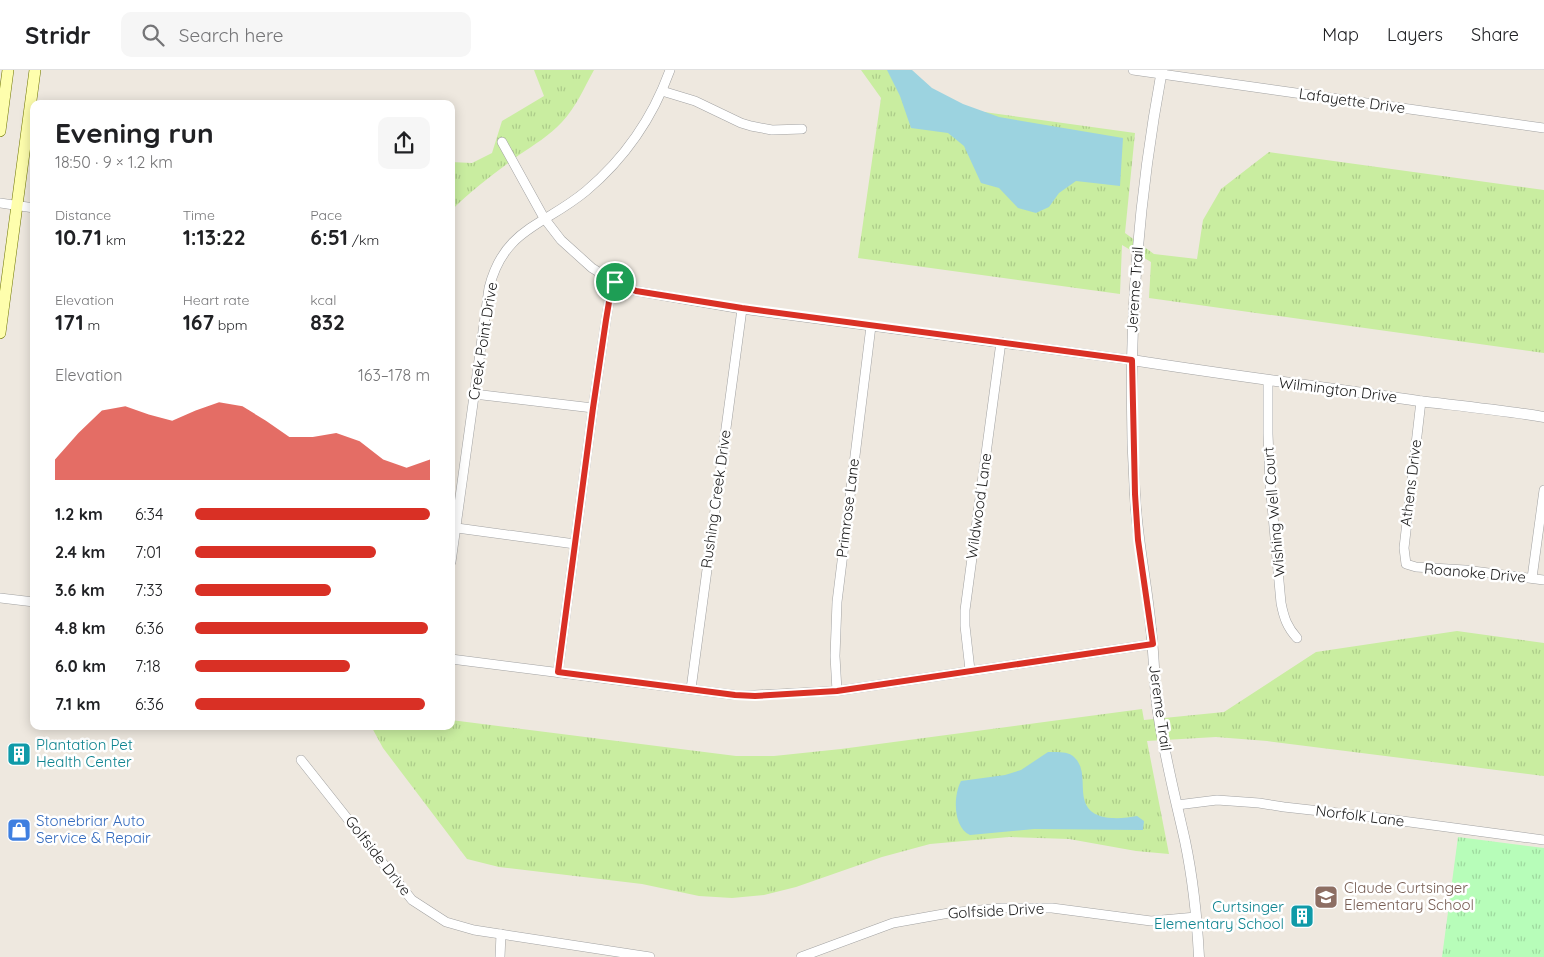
<!DOCTYPE html>
<html lang="en">
<head>
<meta charset="utf-8">
<style>
	body { margin:0; font-family:Quicksand,sans-serif; background:#f6f6f6; color:#202124; height:100vh; display:flex; flex-direction:column; font-size:19px; white-space:nowrap }
	* { box-sizing:border-box; margin:0 }
	p { font-size:16px; color:#757577 }
	.icon { flex:none; width:28px; height:28px; fill:none; stroke:currentColor; stroke-width:2; stroke-linecap:round; stroke-linejoin:round }
	.map { position:relative; flex:1; overflow:hidden }
	.drawer { position:absolute; left:30px; top:30px; width:425px; height:630px; display:flex; flex-direction:column; background:#fff; border-radius:10px; box-shadow:0 2px 12px #0003 }
	.drawer>* { flex:none }
	.pin { position:absolute; display:grid; place-items:center; width:42px; height:42px; color:#fff; margin:-21px; border:2px solid #fff; border-radius:50%; box-shadow:0 1px 5px #0007 }
	.round { display:grid; place-items:center; flex:none; width:52px; height:52px; border-radius:10px; background:#f6f6f6 }
	.head { display:flex; align-items:center; justify-content:space-between; height:85px; padding:0 25px }
	h1 { font-size:28px; font-weight:700; line-height:38px }
	.figures { display:grid; grid-template-columns:repeat(3,1fr); gap:8px; height:85px; padding:5px 25px }
	.figures div { display:grid; align-content:center }
	.figures b { font-size:21px; font-weight:700 }
	.figures small { font-size:14px; font-weight:400 }
	.figures p { font-size:14px }
	.chart { height:140px; padding:10px 25px }
	.chart p { display:flex; justify-content:space-between }
	.chart svg { width:100%; height:90px; margin-top:5px; fill:#d93025; opacity:.7 }
	ul { padding:0 25px; list-style:none; font-size:16px }
	li { display:grid; grid-template-columns:80px 60px 1fr; align-items:center; height:38px }
	li i { height:12px; border-radius:6px; background:#d93025 }
	header { display:flex; align-items:center; gap:30px; box-sizing:border-box; height:70px; padding:0 25px; background:#fff; border-bottom:1px solid #e0e0e0 }
	header strong { font-size:24px }
	nav { display:flex; gap:28px; margin-inline-start:auto; font-size:18px }
	.search { width:350px; height:45px; background:#f6f6f6; display:flex; align-items:center; gap:12px; box-sizing:border-box; padding:0 18px; border-radius:10px; color:#757577; font-size:19px }
	.map>svg:first-child { display:block }
	.grass { fill:url(#grass-tufts) }
	.park { fill:url(#park-tufts) }
	.water { fill:#9cd3e0 }
	.lines { fill:none; stroke-linecap:round; stroke-linejoin:round }
	.minor-casing { stroke:#a2a2a2; stroke-width:10 }
	.tertiary-casing { stroke:#a2a2a2; stroke-width:11 }
	.secondary-casing { stroke:#6d7400; stroke-width:12 }
	.minor { stroke:#fff; stroke-width:9 }
	.tertiary { stroke:#fff; stroke-width:10 }
	.secondary { stroke:#fefead; stroke-width:11 }
	.route-casing { stroke:#fff; stroke-width:10 }
	.route { stroke:#d93025; stroke-width:6 }
	.labels { text-anchor:middle; stroke-width:5; stroke-linejoin:round; paint-order:stroke }
	.street-label { font-size:15px; fill:#1b1b1b; stroke:#fff }
	.culture-label { font-size:15px; fill:#0d838f; stroke:#fff; text-anchor:start }
	.shop-label { font-size:15px; fill:#366cbe; stroke:#fff; text-anchor:start }
	.education-label { font-size:15px; fill:#785e54; stroke:#fff; text-anchor:start }
</style>
</head>
<body>
<header>
<strong>Stridr</strong>
<div class="search"><svg class="icon" aria-label="search" viewBox="0 0 24 24"><circle cx="10" cy="10" r="6"/><path d="M15 15l6 6"/></svg>Search here</div>
<nav><a>Map</a><a>Layers</a><a>Share</a></nav>
</header>
<div class="map">
<svg width="1544" height="887" viewBox="0 0 1544 887">
	<defs>
		<pattern id="grass-tufts" width="24" height="20" patternUnits="userSpaceOnUse" patternTransform="scale(1.25)"><rect width="24" height="20" fill="#c9eda0"/><path d="M3 7l-1-3M5 7V3M7 7l1-3M15 17l-1-3M17 17v-4M19 17l1-3" fill="none" stroke="#accb89"/></pattern>
		<pattern id="park-tufts" width="24" height="20" patternUnits="userSpaceOnUse" patternTransform="scale(1.25)"><rect width="24" height="20" fill="#b7fdb9"/><path d="M3 7l-1-3M5 7V3M7 7l1-3M15 17l-1-3M17 17v-4M19 17l1-3" fill="none" stroke="#9dd89e"/></pattern>
	</defs>
	<rect width="100%" height="100%" fill="#eee8df"/>
	<!-- grass -->
	<g class="grass">
		<path d="M534,0H594C584,18 576,37 562,52C550,65 534,75 519,85C496,102 471,120 451,141V92L472,93L492,83L502,51L544,26Z"/>
		<polygon points="861,0 911,0 928,25 970,40 1135,63 1125,163 1154,184 1197,189 1203,150 1221,119 1269,82 1544,120 1544,283 1149,228 1151,192 1122,175 1120,224 858,188 881,28"/>
		<polygon points="1457,561 1544,573 1544,706 1267,671 1216,667 1147,671 1169,784 1136,781 1069,769 1009,767 930,774 882,787 796,817 764,825 732,828 699,826 642,814 499,797 467,789 383,678 371,656 451,656 451,650 736,686 774,686 841,679 1142,639 1144,650 1224,642 1316,582"/>
	</g>
	<!-- park -->
	<polygon class="park" points="1458,767 1544,778 1544,887 1442,887"/>
	<!-- water -->
	<g class="water">
		<polygon points="887,0 912,0 932,18 963,34 999,47 1123,68 1120,116 1076,111 1059,123 1049,137 1036,143 1018,138 999,118 981,113 964,76 948,63 911,58 900,26"/>
		<path d="M1048,682C1057,682 1068,681 1074,687C1087,699 1080,718 1085,732C1092,752 1121,749 1137,746L1144,751L1143,760L1034,759L970,765C953,757 953,726 961,711L1005,705L1021,700Z"/>
	</g>
	<g class="lines">
		<!-- minor casing -->
		<g class="minor-casing">
			<g id="minor">
				<polyline points="1133,0 1544,58"/>
				<polyline points="662,21 695,31 741,53 751,56 772,60 802,59"/>
				<polyline points="502,72 544,148 561,170 592,198 615,212 636,221 742,239 1132,290"/>
				<polyline points="0,133 34,138"/>
				<path d="M1268,311V364L1270,413L1281,533C1284,548 1287,557 1297,568"/>
				<polyline points="474,324 593,338"/>
				<polyline points="1421,331 1404,478 1406,494 1416,497 1465,500 1544,510"/>
				<polyline points="457,458 575,474"/>
				<path d="M451,492L489,218C504,158 544,156 586,121C624,89 653,47 670,0"/>
				<polyline points="1532,508 1544,420"/>
				<polyline points="0,528 34,532"/>
				<polyline points="451,589 735,625 755,625 837,621 1153,574"/>
				<polyline points="970,600 965,556 965,540 1001,272"/>
				<polyline points="558,602 593,338 606,250 610,226 615,212"/>
				<polyline points="691,619 742,239"/>
				<polyline points="837,621 835,586 837,532 871,256"/>
				<polyline points="301,690 412,830 446,852 474,860 650,887"/>
				<polyline points="1177,735 1217,730 1259,733 1284,737 1365,746 1544,770"/>
				<polyline points="500,887 501,864"/>
				<polyline points="801,887 893,853 949,843 1002,838 1052,838 1151,851 1196,847"/>
			</g>
		</g>
		<!-- tertiary casing -->
		<g class="tertiary-casing">
			<g id="tertiary">
				<path d="M1162,0C1136,140 1126,283 1135,425C1137,470 1147,514 1151,559C1154,584 1154,610 1157,635C1163,681 1175,726 1185,771C1193,809 1197,848 1199,887"/>
				<path d="M1132,290C1227,305 1323,317 1419,331C1461,336 1502,340 1544,347"/>
			</g>
		</g>
		<!-- secondary casing -->
		<g class="secondary-casing">
			<g id="secondary">
				<polyline points="0,61 8,0"/>
				<polyline points="0,263 35,0"/>
			</g>
		</g>
		<!-- minor -->
		<use href="#minor" class="minor"/>
		<!-- tertiary -->
		<use href="#tertiary" class="tertiary"/>
		<!-- secondary -->
		<use href="#secondary" class="secondary"/>
	</g>
	<g class="lines">
		<!-- route casing -->
		<g class="route-casing">
			<polygon id="route" points="615,212 636,221 742,238 1132,290 1135,424 1138,470 1153,574 837,621 755,626 735,625 558,602 593,338 606,250 610,226"/>
		</g>
		<!-- route -->
		<use href="#route" class="route"/>
	</g>
	<!-- icons -->
	<defs>
		<g id="building-square" transform="scale(1.25)"><rect x="-9" y="-9" width="18" height="18" rx="4" fill="#0f9aa8" stroke="#fff"/><path d="M-4-6H4V6H1V3H-1V6H-4ZM-2.5-4.3h1.7v1.8h-1.7ZM.8-4.3h1.7v1.8H.8ZM-2.5-1h1.7V.8h-1.7ZM.8-1h1.7V.8H.8Z" fill="#fff"/></g>
		<g id="shop-square" transform="scale(1.25)"><rect x="-9" y="-9" width="18" height="18" rx="4" fill="#3f7fe0" stroke="#fff"/><path d="M-5-2.5h2.3a2.7 3.5 0 0 1 5.4 0H5L5.5 6h-11ZM-1.5-2.5h3a1.5 2.3 0 0 0-3 0Z" fill="#fff"/></g>
		<g id="school-square" transform="scale(1.25)"><rect x="-9" y="-9" width="18" height="18" rx="4" fill="#8d6e63" stroke="#fff"/><path d="M0-5L7-2L0 1L-7-2ZM-4 1L0 2.5L4 1V4Q0 6-4 4Z" fill="#fff"/></g>
	</defs>
	<g fill-rule="evenodd">
		<use href="#building-square" x="19" y="684"/>
		<use href="#shop-square" x="19" y="760"/>
		<use href="#school-square" x="1326" y="827"/>
		<use href="#building-square" x="1302" y="846"/>
	</g>
	<g class="labels">
		<!-- street labels -->
		<g class="street-label">
			<text transform="translate(1352 31) rotate(8)" y="5">Lafayette Drive</text>
			<text transform="translate(1135 220) rotate(-86)" y="5">Jereme Trail</text>
			<text transform="translate(483 271) rotate(-81)" y="5">Creek Point Drive</text>
			<text transform="translate(1338 320) rotate(7)" y="5">Wilmington Drive</text>
			<text transform="translate(1411 413) rotate(-83)" y="5">Athens Drive</text>
			<text transform="translate(716 429) rotate(-82)" y="5">Rushing Creek Drive</text>
			<text transform="translate(979 436) rotate(-82)" y="5">Wildwood Lane</text>
			<text transform="translate(848 438) rotate(-83)" y="5">Primrose Lane</text>
			<text transform="translate(1274 442) rotate(-95)" y="5">Wishing Well Court</text>
			<text transform="translate(1475 503) rotate(5)" y="5">Roanoke Drive</text>
			<text transform="translate(1160 638) rotate(82)" y="5">Jereme Trail</text>
			<text transform="translate(1360 746) rotate(7)" y="5">Norfolk Lane</text>
			<text transform="translate(378 786) rotate(52)" y="5">Golfside Drive</text>
			<text transform="translate(996 841) rotate(-3)" y="5">Golfside Drive</text>
		</g>
		<!-- culture labels -->
		<g class="culture-label">
			<text x="36" y="680">Plantation Pet<tspan x="36" dy="17">Health Center</tspan></text>
			<text x="1284" y="842" text-anchor="end">Curtsinger<tspan x="1284" dy="17">Elementary School</tspan></text>
		</g>
		<!-- shop labels -->
		<g class="shop-label">
			<text x="36" y="756">Stonebriar Auto<tspan x="36" dy="17">Service &amp; Repair</tspan></text>
		</g>
		<!-- education labels -->
		<g class="education-label">
			<text x="1344" y="823">Claude Curtsinger<tspan x="1344" dy="17">Elementary School</tspan></text>
		</g>
	</g>
</svg>
<div class="pin" style="left:615px;top:212px;background:#1e9e55"><svg class="icon" aria-label="arrive" viewBox="0 0 24 24"><path d="M6 21V4h12l-3 4 3 4H6"/></svg></div>
<section class="drawer">
<div class="head"><div><h1>Evening run</h1><p>18:50 · 9 × 1.2 km</p></div><a class="round"><svg class="icon" aria-label="share" viewBox="0 0 24 24"><path d="M12 15V3M7 8l5-5 5 5M5 13v7h14v-7"/></svg></a></div>
<div class="figures">
<div><p>Distance</p><b>10.71<small> km</small></b></div>
<div><p>Time</p><b>1:13:22</b></div>
<div><p>Pace</p><b>6:51<small> /km</small></b></div>
</div>
<div class="figures">
<div><p>Elevation</p><b>171<small> m</small></b></div>
<div><p>Heart rate</p><b>167<small> bpm</small></b></div>
<div><p>kcal</p><b>832</b></div>
</div>
<div class="chart"><p><span>Elevation</span>163–178 m</p>
<svg viewBox="0 0 160 44" preserveAspectRatio="none"><path d="M0 44V34L10 21L20 10L30 8L40 12L50 15L60 10L70 6L80 8L90 15L100 23L110 23L120 21L130 25L140 34L150 38L160 34V44z"/></svg>
</div>
<ul>
<li><b>1.2 km</b>6:34<i style="width:100%"></i></li>
<li><b>2.4 km</b>7:01<i style="width:77%"></i></li>
<li><b>3.6 km</b>7:33<i style="width:58%"></i></li>
<li><b>4.8 km</b>6:36<i style="width:99%"></i></li>
<li><b>6.0 km</b>7:18<i style="width:66%"></i></li>
<li><b>7.1 km</b>6:36<i style="width:98%"></i></li>
</ul>
</section>
</div>
</body>
</html>
